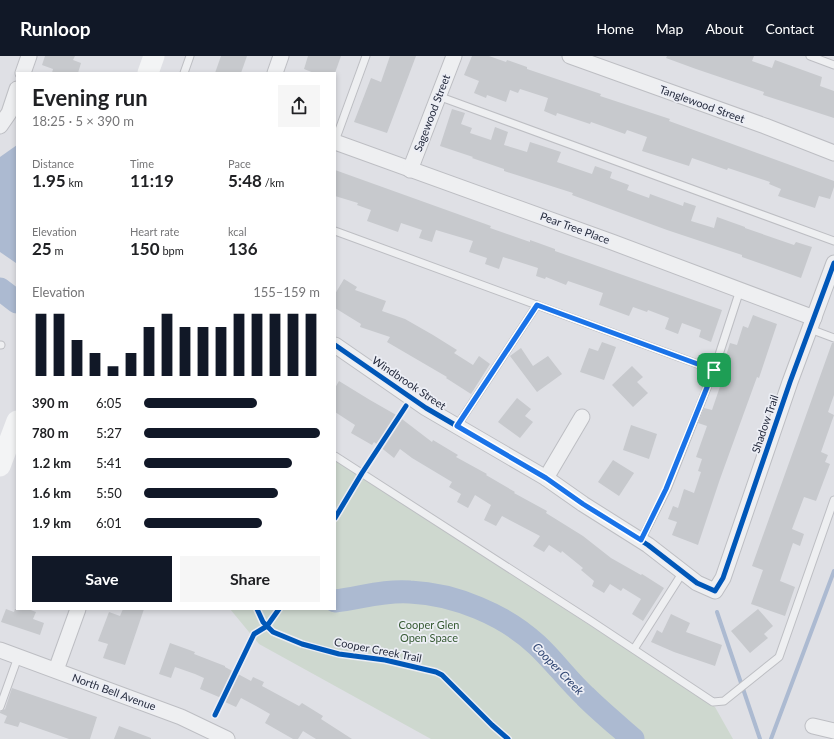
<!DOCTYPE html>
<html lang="en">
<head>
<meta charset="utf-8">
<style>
	body { margin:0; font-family:Lato,sans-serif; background:#f6f6f6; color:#202124; height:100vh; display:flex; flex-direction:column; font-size:15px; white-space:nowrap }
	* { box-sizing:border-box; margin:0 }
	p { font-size:13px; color:#757577 }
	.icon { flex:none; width:22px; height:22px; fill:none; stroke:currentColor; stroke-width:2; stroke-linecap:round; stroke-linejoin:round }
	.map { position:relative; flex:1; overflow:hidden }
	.panel { position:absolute; left:16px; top:16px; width:320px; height:538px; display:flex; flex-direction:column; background:#fff; border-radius:0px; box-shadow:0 2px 6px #0003 }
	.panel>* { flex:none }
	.pin { position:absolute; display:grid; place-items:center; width:34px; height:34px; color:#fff; margin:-17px; border-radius:8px; box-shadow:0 2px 6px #0006 }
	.round { display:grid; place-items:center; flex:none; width:42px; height:42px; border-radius:0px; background:#f6f6f6 }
	.head { display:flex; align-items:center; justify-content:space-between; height:68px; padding:0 16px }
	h1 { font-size:22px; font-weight:700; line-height:30px }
	.stats { display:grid; grid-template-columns:repeat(3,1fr); gap:6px; height:68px; padding:4px 16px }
	.stats div { display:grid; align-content:center }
	.stats b { font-size:17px; font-weight:700 }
	.stats small { font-size:11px; font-weight:400 }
	.stats p { font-size:11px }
	.chart { height:112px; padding:8px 16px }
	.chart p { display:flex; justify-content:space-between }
	.chart svg { width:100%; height:72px; margin-top:4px; stroke:#111827; stroke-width:6 }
	.button { display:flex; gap:8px; margin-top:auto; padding:8px 16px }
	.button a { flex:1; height:46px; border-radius:0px; background:#111827; color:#fff; font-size:16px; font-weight:700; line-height:46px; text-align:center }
	.button a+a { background:#f6f6f6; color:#202124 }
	ul { padding:0 16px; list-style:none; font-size:13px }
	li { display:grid; grid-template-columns:64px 48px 1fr; align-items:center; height:30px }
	li i { height:10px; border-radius:5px; background:#111827 }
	header { display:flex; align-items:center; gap:24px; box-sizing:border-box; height:56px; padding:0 20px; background:#111827; color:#fff }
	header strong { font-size:19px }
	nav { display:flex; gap:22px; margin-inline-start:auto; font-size:14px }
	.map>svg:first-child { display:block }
	.green { fill:#ced8cf }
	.water { fill:#acbad1 }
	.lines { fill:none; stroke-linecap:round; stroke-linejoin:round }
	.stream { stroke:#acbad1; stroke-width:4 }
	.river { stroke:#acbad1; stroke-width:23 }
	.building { fill:#c7c9cd }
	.lane-casing { stroke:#bdbec3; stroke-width:9 }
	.street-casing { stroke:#bdbec3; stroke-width:17 }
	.lane { stroke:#eeeff1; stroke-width:7 }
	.street { stroke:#eeeff1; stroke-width:15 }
	.secondary { stroke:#f3f4f5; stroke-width:21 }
	.cycleway-casing { stroke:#eceef5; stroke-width:8 }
	.cycleway { stroke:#0057b8; stroke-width:5 }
	.route-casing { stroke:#fff; stroke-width:8 }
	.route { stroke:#1a73e8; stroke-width:5 }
	.labels { text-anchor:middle; stroke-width:3.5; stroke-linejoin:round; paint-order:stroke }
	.street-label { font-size:11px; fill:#262c3e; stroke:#eceef5 }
	.park-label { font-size:11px; fill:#365a33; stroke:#eceef5 }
	.water-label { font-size:12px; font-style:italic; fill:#2f4572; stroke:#eceef5 }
</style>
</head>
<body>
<header>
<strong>Runloop</strong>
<nav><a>Home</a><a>Map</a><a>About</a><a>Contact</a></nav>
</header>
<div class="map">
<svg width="834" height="683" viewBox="0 0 834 683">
	<rect width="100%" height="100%" fill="#dfe0e5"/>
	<!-- green -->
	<polygon class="green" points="335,403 715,651 733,683 431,683 259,588 230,553 335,553"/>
	<!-- water -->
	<polygon class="water" points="17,89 17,204 16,207 0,196 0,101"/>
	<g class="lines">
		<!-- stream -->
		<g class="stream">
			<polyline points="717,556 760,683"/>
			<polyline points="771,683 834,515"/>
		</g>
		<!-- river -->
		<g class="river">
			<polyline points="0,233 17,246"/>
			<path d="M335,545C360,542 385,534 410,536C455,538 505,559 537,589C554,605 568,624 585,640C600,655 617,669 633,683"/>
		</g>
	</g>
	<!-- building -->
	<g class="building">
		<polygon points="45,0 75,0 73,4 81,7 78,17 52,17 53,13 42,9"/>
		<polygon points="221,0 247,0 241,17 215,17"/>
		<polygon points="308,0 341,0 335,17 314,17 304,13"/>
		<polygon points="390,0 416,0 387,77 354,66 371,22 381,26"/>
		<polygon points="472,0 489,0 506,6 507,4 527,11 527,13 601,38 600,40 670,63 669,65 834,125 834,131 830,143 819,140 815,152 778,140 781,133 769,128 770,126 728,112 727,114 692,102 689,110 642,95 647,81 627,74 625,78 591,66 590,68 557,57 556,60 544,55 548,42 520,33 518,37 510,34 506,46 487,39 486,42 474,37 479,25 464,19"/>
		<polygon points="667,0 754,0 752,5 772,12 775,4 822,21 820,30 834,35 834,62 763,39 764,36 696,13 666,2"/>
		<polygon points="452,53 465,57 461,68 472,72 470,77 491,84 495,71 508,76 504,89 527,96 530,86 561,96 557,106 592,118 595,110 612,116 610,122 629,129 627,134 649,142 650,138 683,150 684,146 696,150 691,165 714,172 717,161 745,171 745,172 794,189 796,186 812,191 801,222 742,201 742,199 667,174 572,139 573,137 504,115 504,113 472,102 473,101 440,90"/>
		<polygon points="335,114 491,170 490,172 530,186 530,184 555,193 555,195 722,254 711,286 699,281 701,274 682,267 678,278 665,273 669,262 648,254 647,256 633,251 629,260 599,249 603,237 568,225 566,229 546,221 545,223 536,220 538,212 516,205 503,201 499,213 485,208 487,202 469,196 473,185 436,174 432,186 419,182 422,174 401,167 398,176 367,165 371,154 357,149 358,147 335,140"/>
		<polygon points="344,223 357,231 355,234 386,245 382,255 405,263 433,279 457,294 454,297 473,309 479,300 490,308 471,338 446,322 447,321 387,286 390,281 360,271 361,268 335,252 335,238"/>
		<polygon points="753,259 777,268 759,322 757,321 720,423 698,489 672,479 677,466 668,463 673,450 678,452 684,433 694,437 701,416 698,415 702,403 696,401 707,370 698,367 704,352 712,354 727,310 723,309 730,287 737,289 743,270 748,272"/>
		<polygon points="602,286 616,291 604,324 580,316 589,292 598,295"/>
		<polygon points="832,287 834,287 834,339 828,356 834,359 821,396 828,399 825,406 830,408 816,445 804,441 792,473 804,478 800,490 793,487 780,525 795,531 785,560 751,548 763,514 752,510"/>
		<polygon points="521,292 533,310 548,300 562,318 537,336 510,300"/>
		<polygon points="632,310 643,321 637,326 648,337 633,351 612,329"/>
		<polygon points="339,325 370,344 398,360 432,386 433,384 458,399 456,401 487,418 486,419 515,436 514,437 547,455 546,457 583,480 611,502 641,519 642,518 664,532 643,565 632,558 641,543 623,532 621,535 610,528 604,537 592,530 594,525 581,514 583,512 562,495 561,497 549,489 544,496 533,490 540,480 502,460 496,470 484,464 491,449 475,439 468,452 457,446 461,438 449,431 452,426 412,402 400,393 394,402 374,386 372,389 351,377 355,369 335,356 335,332"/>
		<polygon points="517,342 531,353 525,360 533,366 520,382 498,366"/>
		<polygon points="631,369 657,378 649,403 623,394"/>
		<polygon points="613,404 634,417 619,440 598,426"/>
		<polygon points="6,553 14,556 15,553 28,553 36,556 33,563 44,567 40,579 1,566"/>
		<polygon points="123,553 144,553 125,609 103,602 108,588 98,585 109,556 120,560"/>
		<polygon points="758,553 773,570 764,578 768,582 750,597 731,575"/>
		<polygon points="671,558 690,567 686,576 722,589 715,610 674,596 651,586 657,574 662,577"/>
		<polygon points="170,587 195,596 194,598 225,610 225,611 251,625 253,621 264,626 262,630 299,650 302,647 323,660 321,663 352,683 316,683 303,675 298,683 293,683 265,667 270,658 256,650 241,642 236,651 225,646 226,644 200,633 204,622 195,618 175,611 171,622 159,618"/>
		<polygon points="12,632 97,661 90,683 69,683 20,666 18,671 4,667 7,660 0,657 0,656 5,653"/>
		<polygon points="119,670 151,682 151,683 114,683"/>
	</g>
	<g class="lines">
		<!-- lane casing -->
		<g class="lane-casing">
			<g id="lane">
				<polyline points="810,0 834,9"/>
				<polyline points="184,17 190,0"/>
				<polyline points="438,40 834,185"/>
				<polyline points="335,85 366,0"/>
				<polyline points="335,175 714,314 740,234"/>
				<polyline points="810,273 834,282"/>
				<polyline points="0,289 1,289"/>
				<polyline points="457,370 537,249"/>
				<polyline points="335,400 591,565 713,646 724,645 779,601 834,444"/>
				<polyline points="641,484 667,433 714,314"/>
				<polyline points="634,593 683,516"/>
				<polyline points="0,651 18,601"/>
			</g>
		</g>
		<!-- street casing -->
		<g class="street-casing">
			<g id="street">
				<polyline points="570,0 765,70 834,97"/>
				<polyline points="23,17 29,0"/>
				<polyline points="275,17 281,0"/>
				<polyline points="0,70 9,57 17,33"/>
				<polyline points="335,86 612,186 814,262"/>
				<polyline points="410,114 454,0"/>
				<polyline points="335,289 426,352 546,422 583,448 648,489 697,527 715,535 723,522 790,326 834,207"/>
				<polyline points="546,422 582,361"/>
				<polyline points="0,594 181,661 227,683"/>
				<polyline points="56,614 78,553"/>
				<polyline points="813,670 834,675"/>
			</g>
		</g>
		<!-- lane -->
		<use href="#lane" class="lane"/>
		<!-- street -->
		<use href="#street" class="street"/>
		<!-- secondary -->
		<g class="secondary">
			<polyline points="148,17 154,0"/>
			<polyline points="0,410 17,365"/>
		</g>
		<!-- cycleway casing -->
		<g class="cycleway-casing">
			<g id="cycleway">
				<polyline points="335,289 426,352 546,422 583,448 648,489 697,527 715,535 723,522 790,326 834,207"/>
				<polyline points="335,462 362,417 406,350"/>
				<polyline points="257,553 263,566 273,576 302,588 339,598 385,604 436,616 442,619 492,669 508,683"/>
				<polyline points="215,659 254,578 267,570 279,553"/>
			</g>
		</g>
		<!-- cycleway -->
		<use href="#cycleway" class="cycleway"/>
	</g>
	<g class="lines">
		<!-- route casing -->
		<g class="route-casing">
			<polygon id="route" points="537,249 714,314 666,433 641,484 583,448 546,422 457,370"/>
		</g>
		<!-- route -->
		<use href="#route" class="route"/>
	</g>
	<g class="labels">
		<!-- street labels -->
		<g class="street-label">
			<text transform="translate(702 48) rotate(20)" y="4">Tanglewood Street</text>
			<text transform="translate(432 57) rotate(-69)" y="4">Sagewood Street</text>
			<text transform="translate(575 172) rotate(20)" y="4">Pear Tree Place</text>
			<text transform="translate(409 327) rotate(34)" y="4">Windbrook Street</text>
			<text transform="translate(765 368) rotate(-71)" y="4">Shadow Trail</text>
			<text transform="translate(378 594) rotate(11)" y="4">Cooper Creek Trail</text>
			<text transform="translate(114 636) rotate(20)" y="4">North Bell Avenue</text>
		</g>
		<!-- park labels -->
		<g class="park-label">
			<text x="429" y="573">Cooper Glen<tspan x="429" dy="13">Open Space</tspan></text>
		</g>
		<!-- water labels -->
		<g class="water-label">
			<text transform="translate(558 613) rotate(46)" y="4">Cooper Creek</text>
		</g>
	</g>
</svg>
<div class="pin" style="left:714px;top:314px;background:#1e9e55"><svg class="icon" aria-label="arrive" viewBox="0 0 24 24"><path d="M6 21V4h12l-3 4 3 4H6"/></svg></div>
<section class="panel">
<div class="head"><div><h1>Evening run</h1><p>18:25 · 5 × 390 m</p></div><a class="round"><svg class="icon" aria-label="share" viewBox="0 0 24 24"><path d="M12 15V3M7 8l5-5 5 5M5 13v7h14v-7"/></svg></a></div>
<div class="stats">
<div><p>Distance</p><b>1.95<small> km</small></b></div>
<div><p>Time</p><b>11:19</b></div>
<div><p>Pace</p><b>5:48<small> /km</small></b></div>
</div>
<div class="stats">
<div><p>Elevation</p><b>25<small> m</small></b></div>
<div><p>Heart rate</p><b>150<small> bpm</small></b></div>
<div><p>kcal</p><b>136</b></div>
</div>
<div class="chart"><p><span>Elevation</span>155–159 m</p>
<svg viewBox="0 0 160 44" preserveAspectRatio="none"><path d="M5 44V6M15 44V6M25 44V22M35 44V30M45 44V38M55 44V30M65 44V14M75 44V6M85 44V14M95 44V14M105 44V14M115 44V6M125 44V6M135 44V6M145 44V6M155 44V6"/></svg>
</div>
<ul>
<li><b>390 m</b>6:05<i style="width:64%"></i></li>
<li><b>780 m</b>5:27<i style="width:100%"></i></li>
<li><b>1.2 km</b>5:41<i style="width:84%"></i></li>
<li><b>1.6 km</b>5:50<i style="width:76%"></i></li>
<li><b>1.9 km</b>6:01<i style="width:67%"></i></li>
</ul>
<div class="button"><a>Save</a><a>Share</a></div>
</section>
</div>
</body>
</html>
